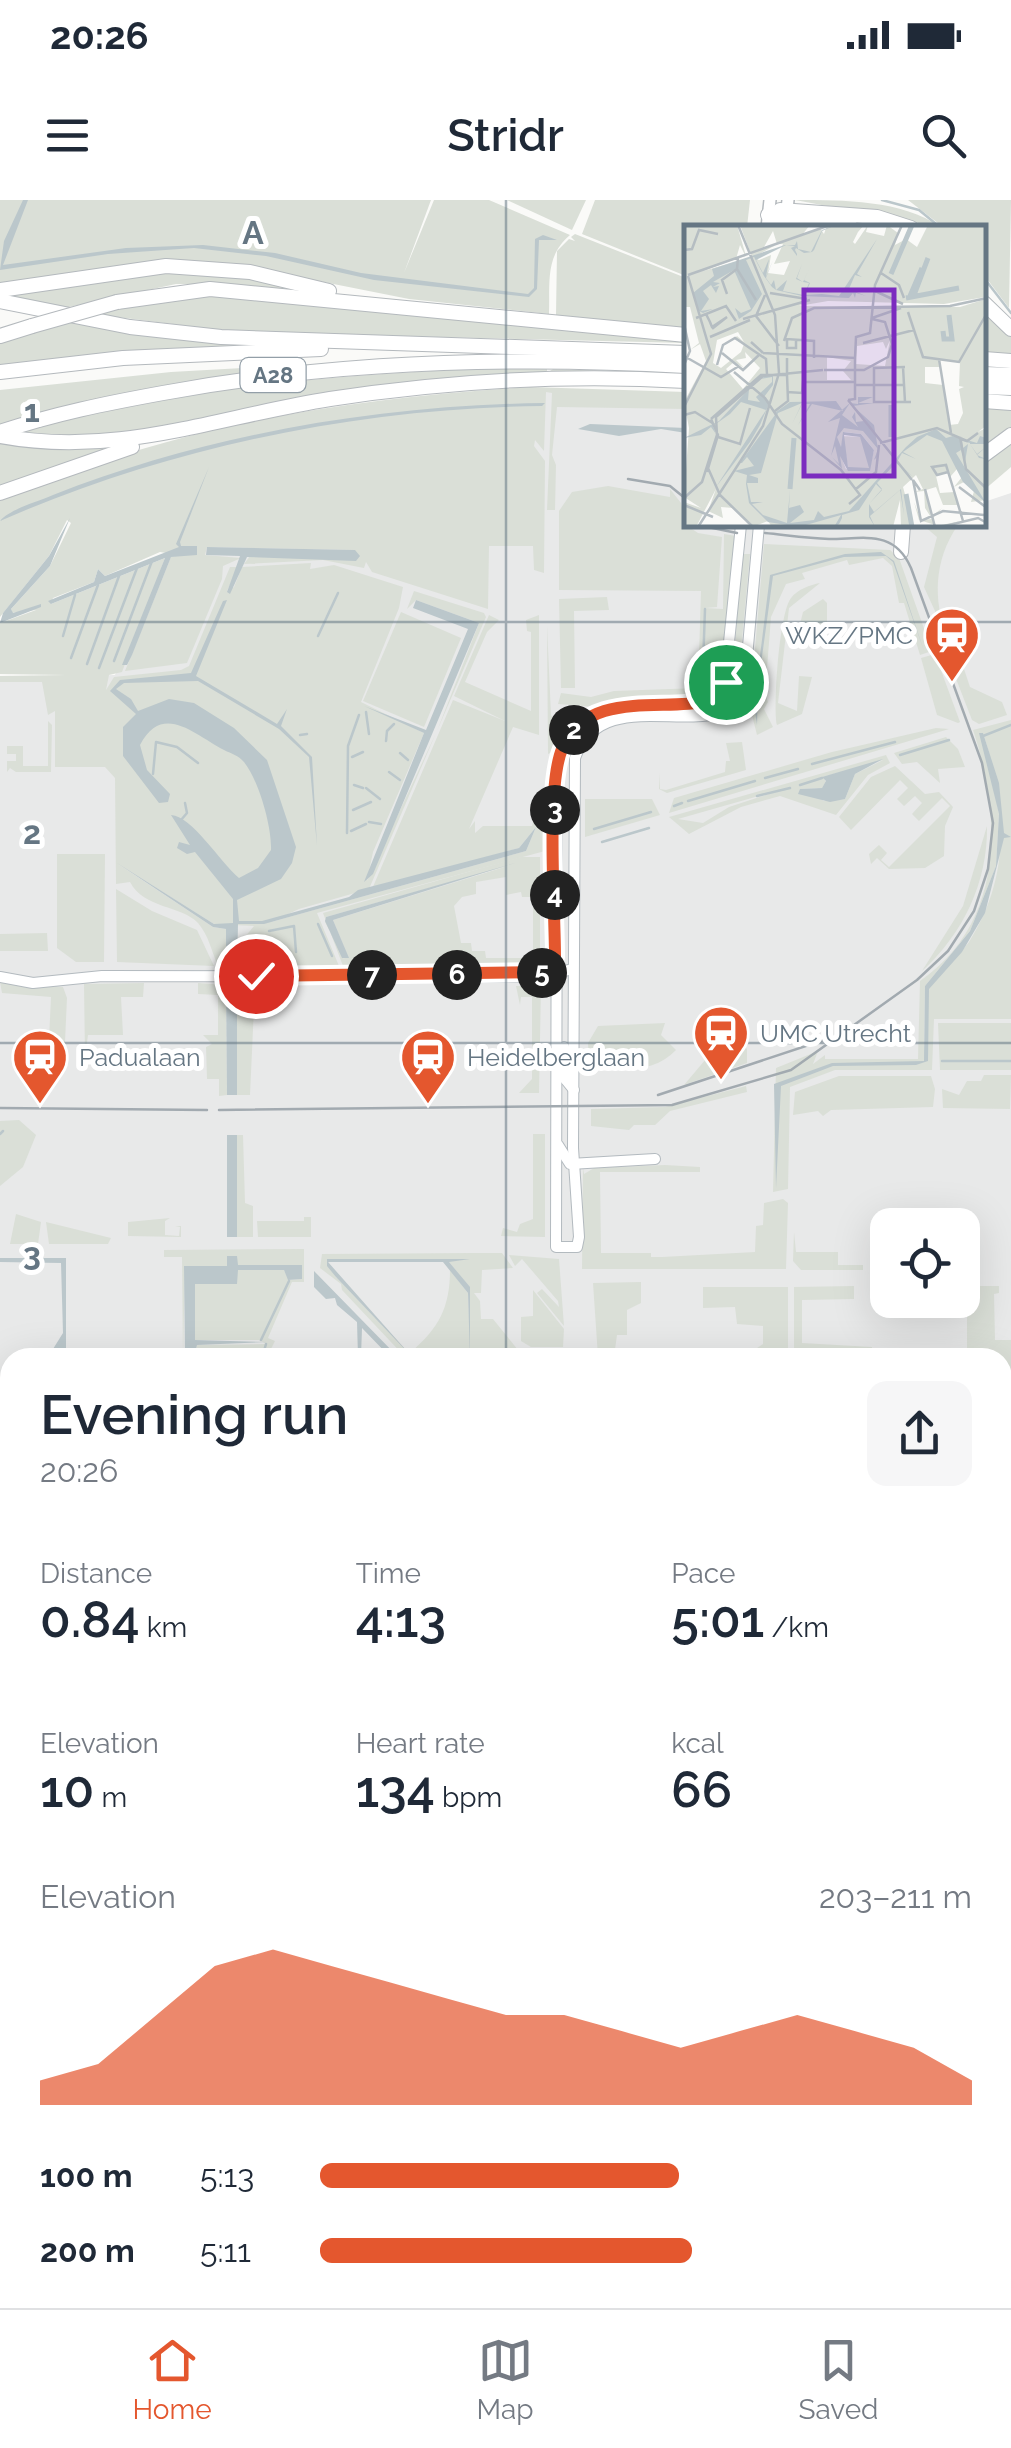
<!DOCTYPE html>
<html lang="en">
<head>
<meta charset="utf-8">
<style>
	body { margin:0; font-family:Raleway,sans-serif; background:#f6f6f7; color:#1f2937; height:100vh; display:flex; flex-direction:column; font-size:38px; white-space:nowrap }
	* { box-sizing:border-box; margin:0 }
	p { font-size:32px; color:#747a83 }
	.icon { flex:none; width:55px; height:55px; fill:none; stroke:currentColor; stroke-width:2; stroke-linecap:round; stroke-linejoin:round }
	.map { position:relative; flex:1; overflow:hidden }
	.drawer { position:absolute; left:0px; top:1148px; width:1012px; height:962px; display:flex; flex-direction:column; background:#fff; border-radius:30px 30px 0 0; box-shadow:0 10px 40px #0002 }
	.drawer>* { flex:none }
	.controls { position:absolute; left:870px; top:1008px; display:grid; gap:20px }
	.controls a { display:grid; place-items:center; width:110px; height:110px; border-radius:20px; background:#fff; box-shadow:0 10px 40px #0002; font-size:50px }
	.pin { position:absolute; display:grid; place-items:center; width:85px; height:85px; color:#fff; margin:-42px; border:5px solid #fff; border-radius:50%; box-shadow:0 2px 10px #0007 }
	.km { position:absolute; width:50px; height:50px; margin:-25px; border-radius:50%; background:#222; color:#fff; font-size:28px; line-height:50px; text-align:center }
	.round { display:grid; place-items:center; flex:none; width:105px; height:105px; border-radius:20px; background:#f6f6f7 }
	.head { display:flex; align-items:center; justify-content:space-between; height:170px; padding:0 40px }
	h1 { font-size:55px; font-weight:600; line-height:75px }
	.stats { display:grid; grid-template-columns:repeat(3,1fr); gap:15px; height:170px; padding:10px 40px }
	.stats div { display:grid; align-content:center }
	.stats b { font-size:50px; font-weight:600 }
	.stats small { font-size:28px; font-weight:400 }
	.stats p { font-size:28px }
	.chart { height:280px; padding:20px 40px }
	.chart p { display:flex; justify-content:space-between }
	.chart svg { width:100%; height:180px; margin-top:10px; fill:#e4572e; opacity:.7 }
	ul { padding:0 40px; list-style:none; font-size:32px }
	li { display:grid; grid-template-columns:160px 120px 1fr; align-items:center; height:75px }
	li i { height:25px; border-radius:12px; background:#e4572e }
	.status { display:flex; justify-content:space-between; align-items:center; height:70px; padding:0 50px; background:#fff; direction:ltr }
	.status svg { height:28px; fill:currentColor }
	header { display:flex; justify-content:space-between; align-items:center; height:130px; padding:0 40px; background:#fff; font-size:45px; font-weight:600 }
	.tab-bar { display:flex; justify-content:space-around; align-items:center; height:140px; border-top:2px solid #e0e1e3; background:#fff; font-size:28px; color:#747a83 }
	.tab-bar a { display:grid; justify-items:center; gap:5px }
	.tab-bar .current { color:#e4572e }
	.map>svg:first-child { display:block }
	.built { fill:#e8e9e9; fill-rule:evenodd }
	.green { fill:#dadfd7; fill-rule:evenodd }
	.water { fill:#bbc7cb }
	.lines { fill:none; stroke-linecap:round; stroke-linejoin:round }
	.stream { stroke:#bbc7cb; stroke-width:2.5 }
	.secondary-casing { stroke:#b3babf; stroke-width:12 }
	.primary-casing { stroke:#b5babe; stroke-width:14 }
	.highway-casing { stroke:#b4b9bd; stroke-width:16 }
	.secondary { stroke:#fff; stroke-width:10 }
	.primary { stroke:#fff; stroke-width:11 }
	.highway { stroke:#fff; stroke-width:14 }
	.tram { stroke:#a2aab0; stroke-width:2.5 }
	.highway-bridge-casing { stroke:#b4b9bd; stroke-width:16; stroke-linecap:butt }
	.highway-bridge { stroke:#fff; stroke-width:14 }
	.route-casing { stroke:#fff; stroke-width:20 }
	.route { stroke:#e4572e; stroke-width:12 }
	.grid { fill:none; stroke:#657683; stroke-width:2.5; stroke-opacity:0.55 }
	.labels { text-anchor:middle; stroke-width:10; stroke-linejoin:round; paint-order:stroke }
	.shield { fill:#fff; stroke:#939fa8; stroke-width:2.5 }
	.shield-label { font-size:22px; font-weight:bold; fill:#657683 }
	.poi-label { font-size:25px; fill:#657683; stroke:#fff; text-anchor:start }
	.inset-river { fill:none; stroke:#bbc7cb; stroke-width:5 }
	.inset-road { fill:none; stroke:#b5bdc2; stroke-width:2.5 }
	.view { fill:#7b2cbf; fill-opacity:0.15; stroke:#7b2cbf; stroke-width:5 }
	.inset-edge { fill:none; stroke:#657683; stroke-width:5 }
	.grid-label { font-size:32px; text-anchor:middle; font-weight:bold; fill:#657683; stroke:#fff; stroke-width:10; stroke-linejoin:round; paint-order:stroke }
</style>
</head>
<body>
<div class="status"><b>20:26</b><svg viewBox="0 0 49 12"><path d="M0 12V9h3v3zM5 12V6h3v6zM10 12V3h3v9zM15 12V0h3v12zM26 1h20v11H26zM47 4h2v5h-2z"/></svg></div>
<header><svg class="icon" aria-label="menu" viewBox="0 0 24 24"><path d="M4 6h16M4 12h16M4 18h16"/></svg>Stridr<svg class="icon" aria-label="search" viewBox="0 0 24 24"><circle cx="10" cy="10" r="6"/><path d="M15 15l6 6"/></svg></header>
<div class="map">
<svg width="1011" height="2108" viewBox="0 0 1011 2108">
	<rect width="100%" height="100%" fill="#fafaf8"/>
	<!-- built -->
	<path class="built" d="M551,190L686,198V325H984V302L1011,293V1286H1003L1002,1158H10V1675L0,1680V477L115,475L208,257ZM888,1025H962V1100H888Z"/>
	<!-- green -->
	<g class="green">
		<path d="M0,0H431L404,73L434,0H489L570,35C545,56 550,82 549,114L409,99L258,69L147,62L0,87Z"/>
		<polygon points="507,0 586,0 572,30"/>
		<polygon points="595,0 750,0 747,27 686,28 686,76 582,34"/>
		<path d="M795,0C843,0 903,0 940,27Z"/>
		<polygon points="908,0 1011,0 1009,108 984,75 984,28 943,27"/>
		<polygon points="575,34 686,78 686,128 556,115 557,51 569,39 575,41 571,37"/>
		<polygon points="208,70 326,93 227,84 176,84 64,108 0,95 125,73"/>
		<polygon points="198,94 686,140 686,143 236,132 93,114 131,103"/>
		<polygon points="984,107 1011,132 1011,156 984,155"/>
		<polygon points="74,121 255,143 0,167 0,142"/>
		<polygon points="335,163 0,226 0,190 171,172"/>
		<path d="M496,168H547V173L553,169L686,174V178L461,181L100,240L20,233C172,188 338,174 496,168Z"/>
		<path d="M530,187L686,192V209L557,207L552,255L556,265L555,310H547L552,193L546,192L544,251L535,240L534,246L545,261L544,373L534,370L533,346H489L488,409L372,372L366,362L364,368L323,360L244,364L250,356L346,358L355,350L207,347L205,355L241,358L223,366L222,379L187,463L125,471L171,357L178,355L160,352L105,376L98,369L94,382L53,398L51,404L165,358L122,472L109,475L106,490L114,477L181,470L189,466L230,367H238L227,391L234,387L242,367L311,363L310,369L334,365L403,387L399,408L361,502L424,533L373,652L367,681L436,533L369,689L299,709L271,722L526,651L536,627L519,648L372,689L453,500L505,521L454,496L489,415L499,420L487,432L465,482L531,511V432L527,431L526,420L539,415V535L513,527L469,629L475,621V633L483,626H532L540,597L541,641L543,597L545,651L317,713L339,766H244V738L254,726L214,724L118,664L213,727L226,729V766H218C211,750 209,736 198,723C181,705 144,709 130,682L116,684L115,578L105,567H55V511L48,515L42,482H0V476L66,475L0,474V423L36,410L12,413L11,409L50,366L71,323L67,320L49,356L0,417V298C55,278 110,257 167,242C286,209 407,195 530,187Z"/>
		<polygon points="984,206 1011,208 1011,232 984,251"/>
		<polygon points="1011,240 1011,267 984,290 984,261"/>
		<polygon points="0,241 57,250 123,246 0,289"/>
		<polygon points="608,286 670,297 670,289 681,303 686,325 698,333 722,337 717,407 705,408 723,409 724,334 736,336 719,482 708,497 621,499 596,507 558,504 561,493 591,497 614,491 698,488 701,391 559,390 559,311 572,292"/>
		<path d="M906,325H958C933,361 934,400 946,435L924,387L937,337L924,326L908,329Z"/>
		<polygon points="764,344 890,350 899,358 932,451 920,455 904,403 899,403 892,366 883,358 849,365 847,360 802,373 805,379 786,384 771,417 765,494 768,502 764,509 773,527 757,535 750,507"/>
		<polygon points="741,354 750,354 737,493 733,481"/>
		<path d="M820,383L789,408L778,503L797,511L799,476L812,477L802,514L777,525C773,508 779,413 791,398C798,389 810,385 820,383Z"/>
		<polygon points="414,391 484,413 486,417 437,531 479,423 416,400 407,409"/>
		<polygon points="607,397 609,410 574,411 575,488 561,488 559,399"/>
		<polygon points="823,399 827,403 827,426 817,431 813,442 797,436 803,412"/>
		<polygon points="401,412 461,438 424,527 363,501"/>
		<polygon points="547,425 551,515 564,535 557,549 548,554"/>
		<polygon points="949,446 956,468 963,466 970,487 1002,502 1007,515 979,524 972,520 948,458"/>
		<polygon points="935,454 960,522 958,523 937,515 921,458"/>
		<path d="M1011,520V819H934L932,870H835L790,887L788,989L773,992L776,868L818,851L813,864L825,855V859H918L920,781C1005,722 1002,617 973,530ZM983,533C1007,606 1011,676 969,742C958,757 934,774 928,790C921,809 934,833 924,851L925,786L970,731L996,666L999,614Z"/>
		<polygon points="48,521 52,525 51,572 16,572 10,568 7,572 7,561 16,561 16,554 7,554 7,546 23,546 23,566 48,566"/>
		<polygon points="936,528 949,529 669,613 674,598 832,552"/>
		<polygon points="946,537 958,549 965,567 938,569 940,583 917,562 902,564 894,553"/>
		<polygon points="742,542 746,570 667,593 659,589 659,573 660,589 666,590 725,572 726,561 730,561 726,543"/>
		<path d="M886,555L890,563L868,575L836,615L780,596L741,607L689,634L669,617ZM883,560L855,574L845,599L824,601L801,589L822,588L826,582L823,577ZM790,587L729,607L703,623L678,619Z"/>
		<polygon points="895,566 925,594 939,592 953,607 945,626 944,656 925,668 889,669 877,658 871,664 869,654 879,645 887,653 881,660 889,667 950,606 942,598 919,621 912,614 922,603 915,596 904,606 897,599 908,588 900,580 851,630 839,617 871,577"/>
		<polygon points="585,599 652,599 660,615 585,637"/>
		<path d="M987,626C988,682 963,734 922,771L963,706Z"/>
		<polygon points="57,654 105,654 104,762 76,762 57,748"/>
		<path d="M521,657H540V697H522L521,692L506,695V677L476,682V694L462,697L454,706L461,743H471L472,751H485L486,758H533V702H540V765L343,766L323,713ZM514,664L333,720L346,752L344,759L325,722L326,717Z"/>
		<polygon points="116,689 152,711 197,730 214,766 117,762"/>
		<polygon points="0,734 47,733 48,751 0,751"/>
		<polygon points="0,782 63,787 67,798 64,864 48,861 51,797 2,793"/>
		<polygon points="144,783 143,797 121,797 123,835 88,835 85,857 84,784"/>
		<polygon points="198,783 226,785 227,895 219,896 219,879 207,879 206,847 212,844 203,835 218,835 218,795 198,794"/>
		<polygon points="237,785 255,785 250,895 237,895"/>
		<polygon points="516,786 541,786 539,893 519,893 532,879 532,797 521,797 520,805"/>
		<path d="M665,823L661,835L676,850C654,873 619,873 589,865L588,843L598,826Z"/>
		<polygon points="938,823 1011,823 1011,870 940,870"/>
		<polygon points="733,835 747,849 747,863 684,885 722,840"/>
		<polygon points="984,875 1011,875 1010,909 943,908 942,889 959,895 967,881 981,881"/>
		<polygon points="931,876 935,889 933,907 831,910 823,916 818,911 793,915 795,892 839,876"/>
		<polygon points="746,886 747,892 670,911 655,925 634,925 629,930 591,926 591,909 665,907"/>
		<polygon points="19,920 36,935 23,967 0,986 0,921"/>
		<polygon points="533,934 545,934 545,1037 501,1036 503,1028 517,1032 520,1024 533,1019"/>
		<polygon points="237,935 243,935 245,1003 253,1006 253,1037 237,1037"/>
		<polygon points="665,965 700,967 700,972 600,972 601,1053 651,1053 651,1057 662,1057 755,1052 756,1026 763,1025 764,1003 783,999 788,1003 786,1069 582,1069 583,968 584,974 594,968"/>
		<polygon points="16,1014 41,1022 38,1044 10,1044"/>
		<polygon points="304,1017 311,1017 311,1037 258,1037 257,1021 304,1021"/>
		<polygon points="170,1018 165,1021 165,1035 179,1036 180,1027 175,1026 181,1026 181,1037 128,1036 128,1022"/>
		<polygon points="46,1022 111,1038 108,1044 49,1044"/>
		<polygon points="794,1032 796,1052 838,1052 838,1065 863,1065 863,1070 801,1070 793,1061"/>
		<polygon points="304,1049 304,1082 292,1082 268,1138 275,1141 267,1157 214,1153 210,1157 194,1157 197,1145 266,1144 259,1140 195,1140 194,1084 237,1084 237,1070 284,1070 289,1080 302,1079 302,1065 237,1065 228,1056 227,1066 185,1066 183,1157 182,1057 164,1057 164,1050"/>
		<path d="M472,1053H502L513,1068L482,1070L481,1093H474L480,1101L481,1119H493L518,1150L470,1149V1153L480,1152V1158L416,1157L411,1152C439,1128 450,1107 450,1070L468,1093L469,1117L470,1088L448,1061H469L327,1060L336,1077L413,1157L406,1158L342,1090L341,1084L320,1068L322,1054Z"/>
		<polygon points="509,1055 559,1059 564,1126 537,1093 542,1089 559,1107 558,1101 522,1059 515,1066"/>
		<polygon points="641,1082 641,1103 627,1110 627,1135 617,1135 614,1157 598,1157 593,1083"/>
		<polygon points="854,1086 854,1099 802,1100 802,1143 872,1147 872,1157 794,1157 794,1087"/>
		<polygon points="967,1086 999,1086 999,1093 994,1094 995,1140 1011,1140 1011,1269 1003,1269 1002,1158 967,1157"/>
		<polygon points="703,1087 788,1087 788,1157 757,1157 757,1148 763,1144 763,1126 737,1124 735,1107 703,1108"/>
		<polygon points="533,1090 564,1129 563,1147 531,1147 521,1141 521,1117 533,1116"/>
		<polygon points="1011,1286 1011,1663 1003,1663 1002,1287"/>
		<polygon points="0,1290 10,1290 10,1693 0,1685"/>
		<polygon points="1011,1671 1011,1881 1003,1887 1002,1674"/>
		<polygon points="0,1917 10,1919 10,2100 257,2100 256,2108 0,2108"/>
		<polygon points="1011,1997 1011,2108 914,2108 922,2100 1002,2100 1003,2007"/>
		<polygon points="309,2100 751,2100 741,2108 317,2108"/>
		<polygon points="756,2100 898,2100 889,2108 747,2108"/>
	</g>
	<!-- water -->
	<g class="water">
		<polygon points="23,0 28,0 3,65 126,48 203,45 275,53 361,73 528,94 534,88 535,39 543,35 557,40 539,40 537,89 529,97 374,80 266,56 194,48 108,54 0,70 4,41"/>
		<path d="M545,203L542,206C359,208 168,247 0,321C10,309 37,302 53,295C207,234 380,205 545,203Z"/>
		<polygon points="590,224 686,228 686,233 661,229 619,236 578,229"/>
		<polygon points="209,267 180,342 181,346 197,346 197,355 171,357 132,455 127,465 122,465 165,358 51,404 48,401 94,382 98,369 105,376 179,347 176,344"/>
		<polygon points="70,318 50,366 11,409 13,413 41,404 41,407 0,423 3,413 49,356"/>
		<polygon points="207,347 355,350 360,356 356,361 247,357 230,394 227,392 240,356 206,355"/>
		<polygon points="881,352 894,361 924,451 893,362 886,356 844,357 773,376 758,486 757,525 754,504 770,375 845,354"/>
		<path d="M227,400L196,476L277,524L287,509L281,526L312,557L317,646L309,557L279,529L198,481L124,483L116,489L131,499L138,511L169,499L194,503L234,528L267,560L296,647L292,663L281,679L237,700L239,721H262L349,697L358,690L519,648L536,627L526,651L264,724H238L237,766H226V729L213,727L117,663L214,724L233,723V699L195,652L187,654L177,648L179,642L190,645L171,615C193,617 219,661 239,678L258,668L271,650C272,627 259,581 244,562C238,555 232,554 224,550C196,536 163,501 140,545L147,570L170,594L168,602L159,603L123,556V527L136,514L110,491L120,480L191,473L223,401Z"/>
		<polygon points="416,400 479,423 373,674 364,682 424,533 364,506 426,530 468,429 413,408"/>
		<polygon points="979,533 983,533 999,583 1004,633 1011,637 1004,638 985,713 962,752 929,789 928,861 916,865 833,866 781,886 776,988 774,884 832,863 924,861 925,786 970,731 996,666 999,614"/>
		<polygon points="883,559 855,574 845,599 830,602 798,594 800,589 822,588 826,581 822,577"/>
		<polygon points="515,663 333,720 349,758 342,758 325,721 326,717"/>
		<polygon points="226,785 237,785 237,895 227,895"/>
		<rect x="227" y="935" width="10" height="102"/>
		<polygon points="227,1056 237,1056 238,1065 302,1065 302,1079 288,1080 284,1070 238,1070 237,1084 195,1084 195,1140 267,1142 197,1145 194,1157 185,1157 184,1066 227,1066"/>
		<polygon points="0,1058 66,1058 66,1157 61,1149 55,1157 48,1157 63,1133 61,1063 0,1062"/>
		<polygon points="327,1059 470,1059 449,1062 470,1087 470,1157 468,1093 443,1062 328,1062 413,1158 336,1077 327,1066"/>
		<polygon points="314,1071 398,1157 390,1157 362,1128 361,1157 358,1157 357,1122 337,1105 335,1098 326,1099 314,1087"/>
	</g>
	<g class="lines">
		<!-- stream -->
		<g class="stream">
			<polyline points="882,0 919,10 941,28"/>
			<polyline points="984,78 1011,113"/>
			<polyline points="63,436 75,395"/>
			<polyline points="318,436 338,393"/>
			<polyline points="71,458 98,385"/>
			<polyline points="114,461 152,361"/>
			<polyline points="87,464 119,376"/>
			<polyline points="99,468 137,368"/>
			<polyline points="702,495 705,409"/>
			<polyline points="366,512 369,534"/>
			<polyline points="300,535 307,534"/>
			<polyline points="983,536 1011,525"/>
			<polyline points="386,541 387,531 394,524"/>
			<polyline points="400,553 408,560"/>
			<polyline points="900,555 949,540"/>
			<polyline points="352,557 363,552"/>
			<polyline points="812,564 895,542"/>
			<polyline points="389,572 400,580"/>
			<polyline points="153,574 156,542 177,547 198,563"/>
			<polyline points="765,578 798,569"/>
			<polyline points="354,585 363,588"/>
			<polyline points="800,585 822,578"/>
			<polyline points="366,588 380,599"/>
			<polyline points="757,596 790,588"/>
			<polyline points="688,601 755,581"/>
			<polyline points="674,606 682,603"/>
			<polyline points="353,610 371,602"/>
			<polyline points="181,620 187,613 185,603"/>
			<polyline points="369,622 381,624"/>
			<polyline points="594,629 651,612"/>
			<polyline points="351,631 366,624"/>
			<polyline points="347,633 348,546 359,515"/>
			<polyline points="602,642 649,628"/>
			<polyline points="318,724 332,756"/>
			<polyline points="269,731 294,726 296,752"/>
			<polyline points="942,861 1011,861"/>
			<polyline points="0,934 3,931"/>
			<polyline points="261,1140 289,1081"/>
			<polyline points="262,1158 266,1144"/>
			<polyline points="1002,1663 1011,1661"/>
			<polyline points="0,1680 10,1689"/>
		</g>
		<!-- secondary casing -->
		<g class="secondary-casing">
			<g id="secondary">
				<path d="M741,325L724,491C685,535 591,459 557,563L556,1047H577L579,1037L573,948L575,558C604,476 720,551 744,490L759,325"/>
				<polyline points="0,777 33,783 102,776 543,777 572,769"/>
				<polyline points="564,847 565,879 574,890"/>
				<polyline points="558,945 570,964 655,959"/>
			</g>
		</g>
		<!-- primary casing -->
		<g class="primary-casing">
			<g id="primary">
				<polyline points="767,28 770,0"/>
				<polyline points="785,28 788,0"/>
			</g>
		</g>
		<!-- highway casing -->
		<g class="highway-casing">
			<g id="highway">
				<polyline points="780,10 877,17 911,28"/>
				<polyline points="768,15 852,28"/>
				<polyline points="0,90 166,66 250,72 329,91"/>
				<polyline points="0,101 130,127 221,137 686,153"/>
				<polyline points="117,102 210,89 686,135"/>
				<polyline points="984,103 1011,129"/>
				<polyline points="0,136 32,126"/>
				<polyline points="984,159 1011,161"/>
				<polyline points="0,172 123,158 321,149"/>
				<polyline points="984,174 1011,175"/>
				<polyline points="984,187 1011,188"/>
				<polyline points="984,201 1011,203"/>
				<path d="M0,232C53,214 108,203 163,193C336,161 511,156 686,166"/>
				<path d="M0,236C116,258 216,217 330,199C448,181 567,174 686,181"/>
				<polyline points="984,255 1011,235"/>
				<polyline points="0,293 132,247"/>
				<polyline points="901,352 903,325"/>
			</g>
		</g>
		<!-- secondary -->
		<use href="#secondary" class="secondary"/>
		<!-- primary -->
		<use href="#primary" class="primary"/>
		<!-- highway -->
		<use href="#highway" class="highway"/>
		<!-- tram -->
		<g class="tram">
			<polyline points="628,279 670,286 686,299"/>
			<polyline points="698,325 737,333"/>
			<polyline points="658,895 824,840"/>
			<polyline points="0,908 207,910"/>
			<path d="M219,910L672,905L791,870L917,780L948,751L974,711L988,669L993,623L982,563L911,368C894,329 864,339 829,339C807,338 786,335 765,333"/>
		</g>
		<!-- highway-bridge casing -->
		<g class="highway-bridge-casing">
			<polyline id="highway-bridge" points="32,126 117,102"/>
		</g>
		<!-- highway-bridge -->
		<use href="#highway-bridge" class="highway-bridge"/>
	</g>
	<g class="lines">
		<!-- route casing -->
		<g class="route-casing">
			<path id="route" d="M256,776L549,772L555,757C555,709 546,588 562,549C593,472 714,531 726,482"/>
		</g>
		<!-- route -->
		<use href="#route" class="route"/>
	</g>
	<!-- grid -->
	<path class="grid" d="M506,0V1158M0,422H1011M0,843H1011M0,1265H10M1002,1265H1011M0,1686H10M1002,1686H1011M506,2100V2108"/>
	<!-- icons -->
	<defs>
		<g id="station-pin" transform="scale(2.875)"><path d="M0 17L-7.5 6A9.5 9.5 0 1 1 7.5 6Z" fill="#e4572e" stroke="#fff"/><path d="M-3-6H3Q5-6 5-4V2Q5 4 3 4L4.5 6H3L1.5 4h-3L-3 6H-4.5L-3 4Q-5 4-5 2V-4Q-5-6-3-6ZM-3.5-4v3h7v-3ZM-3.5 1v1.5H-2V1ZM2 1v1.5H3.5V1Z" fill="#fff"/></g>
	</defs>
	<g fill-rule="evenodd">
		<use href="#station-pin" x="952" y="435"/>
		<use href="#station-pin" x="721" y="833"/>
		<use href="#station-pin" x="40" y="857"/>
		<use href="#station-pin" x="428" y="857"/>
	</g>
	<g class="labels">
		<!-- shield labels -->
		<rect class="shield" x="240.5" y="158" width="65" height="34" rx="8"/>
		<g class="shield-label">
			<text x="273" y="183">A28</text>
		</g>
		<!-- poi labels -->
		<g class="poi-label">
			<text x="913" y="444" text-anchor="end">WKZ/PMC</text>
			<text x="760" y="842">UMC Utrecht</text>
			<text x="79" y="866">Padualaan</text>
			<text x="467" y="866">Heidelberglaan</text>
		</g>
	</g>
	<!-- overview -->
	<g transform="translate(684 25)">
		<rect width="302" height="302" fill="#fafaf8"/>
		<path d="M1,0H53L62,31L55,33L61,30L56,20L52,34L19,46L68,32L56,0H126L118,10L136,3L140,9L143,0H180L174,7L169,17L171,19L184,0L182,7L200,11L203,0L214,8L211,20L222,14L233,22L243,2L302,0L301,72L260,79L144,76L115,81L276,82L302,74V201L294,207L302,203V275L287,277L290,266L282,256L270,262L278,252L273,244L266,252L264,247L252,251L256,268L270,267L274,280H259L252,262L242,265L247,292L258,283L248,294L252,301L277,296L258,302L235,295L230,277L237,295L248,294L241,283L240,266L230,267L239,264L232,250L219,262L230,302H217L216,275L209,302H88L84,296L68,302L49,283L37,282L39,293L24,286L32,264L12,302H1L0,277L17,283L0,272L5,203L0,177L22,136L16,119L6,125L15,118L6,82H0ZM89,6L93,19H99L90,39L106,36L100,50L84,48L87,30L75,35L70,32L90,21L80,22ZM54,107L60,117L53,111L50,114L60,119L57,127L37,143L29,138L33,115ZM206,115L201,141L172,139L173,121L199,117L202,124ZM61,127L76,143L59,164L42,144L50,137L60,143L52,135L62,133ZM143,132L167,136L159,146L167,155H143ZM255,134L276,137L275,161L280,162L275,164L279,188L274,199L265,200L259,160L241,158V142H255ZM160,207L177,209L190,225L185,246L162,244L156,229ZM159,211L176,212L188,225L185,243H164Z" fill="#dadfd7" fill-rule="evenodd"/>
		<path d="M152,0L138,6L130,25L128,27L120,28L112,23L111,25L113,29V31L107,23L111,21L102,20L72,35L79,48L85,34L82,52L89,35L82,53L87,60L90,55L92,65L103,55L99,66L120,70L125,58L119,57L112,54L118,39L113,53L119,57L126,42L120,55L126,58L121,70L138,69L155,71L193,14L173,49L178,52L171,50L165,64L182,71L172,68L171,73L185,75L188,58L185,75L171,73L169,68L165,73L118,71L92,65L88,62L80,51L70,32L62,35L78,69L67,86L55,94L51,83L57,88L67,84L50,45L29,57L36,58L29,62L35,61L32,68L27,60L19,66L25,74L17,86L29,84L19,88L15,86L9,68L30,51L28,44L101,20H111L113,16L114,24L127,27L138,5ZM82,151H89V160L80,172L85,176L88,165L85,176L84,178L92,187L106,177L152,176L159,186L128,179L114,200L126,179H118L108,199L118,178L94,188L77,248L65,250L74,253V258H63L67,277H79L68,279L79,290L103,298L106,265L105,283L116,280L120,287L106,298L130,295L134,286L140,292L165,286L222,222L233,212L252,204L262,213L269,211L293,218L296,211L302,213V219H286L293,229L302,222L293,230L302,234L295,233L286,219V218L278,216L279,223L284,219L281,237L277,225L272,228L302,278L279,257L258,216L243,210L219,227L232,234L218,228L213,237L229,252L212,238L193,258L198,264L185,279L190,287L217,264L220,290L216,265L186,291L191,302L185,292V279L198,265L192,259L175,285L158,290V293L155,299L150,302L157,290L115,302L84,297L65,278L62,259L63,250L50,246L70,241L63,232L58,238H56L91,190L86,181H84L76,200L66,217L32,262L82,185L57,177L46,189L29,201L32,209L27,202L17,210L0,213L35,196L65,164L64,175L76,177L72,172L88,157V152L76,154ZM174,172H189L174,178H190L169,181L190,200L195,230L190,235L194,224L179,206L160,203L153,212L157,222L159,207L177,209L190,225L186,246H164L156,231L158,244L148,232L155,239L151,221L147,231L156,193L144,197L166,178L158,190L174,202L168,192L171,187L172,197L180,196L166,178L174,179ZM160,210L176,212L185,243L164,242Z" fill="#bbc7cb" fill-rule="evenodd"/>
		<path class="inset-river" d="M207,49L228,0M230,70L244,33M226,71L238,43M222,73L275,63M259,106L260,114H268L265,90M207,180V212M106,264L110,213M222,269L228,302"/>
		<path class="inset-road" d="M0,25L8,24L15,5L34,9M54,33L53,44L72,75M197,48L215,60L220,73M4,50L146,0M189,65L219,79M86,68L123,74M43,69L38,55L53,44M81,70L72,91L95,121M224,87L239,132L275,137L303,88M22,89L26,97L28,102L29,103L43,92L28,102M12,93L42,81L52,96M188,93L217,83M59,94L126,75M0,99L6,126L0,140M26,112L66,95M199,113L179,118L230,105M100,116L108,93L130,83L266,81L303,73M112,116V123H103V114L130,116V133M67,117L77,126L79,128L77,126ZM38,128L59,145L76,129M79,128L171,133L172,112L186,108L191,60L218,0M0,131L37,152L55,141M255,134L267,208M33,140L39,120L51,113L82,134L83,149M219,142L221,177M221,142L190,143V177H227M140,145H180L204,132L208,119L201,97L188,94M50,147L81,173L98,199L157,245L176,270L165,279M171,160H219M103,167L118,168L119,157H171M164,175L228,255M164,175L171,174V133M0,182L27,129L4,51M91,186L104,176L103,150M0,190L11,187L30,199M27,194L77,150H103V133M34,212L56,219L66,183M276,212L282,244L303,264M196,218L253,203L283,216L294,208M24,243L36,270L69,302M23,247L34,210L27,194M264,247L253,250L248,242L262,240L270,266L279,296M275,262L303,283M172,264L192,247L195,220M241,264L251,302M236,265L229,255L237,296L259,286L300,290M0,273L18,257L33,210L32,192L79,151L139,145M0,280L29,292M14,302L79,201L95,148L91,90L54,0M257,302L294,293L303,298"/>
		<path class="view" d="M120,65H210V251H120Z"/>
		<rect width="302" height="302" class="inset-edge"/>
	</g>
	<g class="grid-label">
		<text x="253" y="44">A</text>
		<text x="32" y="222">1</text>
		<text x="32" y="644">2</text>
		<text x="32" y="1065">3</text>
	</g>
</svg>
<div class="controls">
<a><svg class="icon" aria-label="locate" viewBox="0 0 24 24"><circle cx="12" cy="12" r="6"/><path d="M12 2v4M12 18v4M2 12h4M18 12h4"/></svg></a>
</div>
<div class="pin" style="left:726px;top:482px;background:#1e9e55"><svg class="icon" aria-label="arrive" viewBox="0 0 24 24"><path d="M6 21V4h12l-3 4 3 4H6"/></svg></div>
<div class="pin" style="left:256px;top:776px;background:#d93025"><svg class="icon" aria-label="check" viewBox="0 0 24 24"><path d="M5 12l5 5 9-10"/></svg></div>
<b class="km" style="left:574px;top:530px">2</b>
<b class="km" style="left:555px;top:610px">3</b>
<b class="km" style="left:555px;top:695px">4</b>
<b class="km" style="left:542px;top:773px">5</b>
<b class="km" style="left:457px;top:775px">6</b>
<b class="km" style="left:372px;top:775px">7</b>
<section class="drawer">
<div class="head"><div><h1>Evening run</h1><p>20:26</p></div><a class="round"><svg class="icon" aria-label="share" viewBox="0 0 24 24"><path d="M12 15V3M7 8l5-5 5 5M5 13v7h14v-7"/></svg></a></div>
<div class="stats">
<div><p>Distance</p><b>0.84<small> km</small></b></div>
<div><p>Time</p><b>4:13</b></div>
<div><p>Pace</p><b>5:01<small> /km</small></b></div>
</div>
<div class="stats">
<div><p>Elevation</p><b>10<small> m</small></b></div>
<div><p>Heart rate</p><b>134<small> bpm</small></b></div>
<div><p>kcal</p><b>66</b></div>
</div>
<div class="chart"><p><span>Elevation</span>203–211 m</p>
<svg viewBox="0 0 160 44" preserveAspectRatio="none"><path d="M0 44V38L10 34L20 22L30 10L40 6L50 10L60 14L70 18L80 22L90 22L100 26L110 30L120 26L130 22L140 26L150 30L160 38V44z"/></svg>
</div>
<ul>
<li><b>100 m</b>5:13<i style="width:55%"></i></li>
<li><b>200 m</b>5:11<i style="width:57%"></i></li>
</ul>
</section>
</div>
<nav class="tab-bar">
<a class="current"><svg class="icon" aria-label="home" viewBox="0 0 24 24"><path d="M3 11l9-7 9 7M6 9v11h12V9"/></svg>Home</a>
<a><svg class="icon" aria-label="map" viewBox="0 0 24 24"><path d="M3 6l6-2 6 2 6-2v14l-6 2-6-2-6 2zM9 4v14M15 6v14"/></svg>Map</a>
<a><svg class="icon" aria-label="saved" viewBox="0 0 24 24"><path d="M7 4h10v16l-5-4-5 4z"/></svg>Saved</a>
</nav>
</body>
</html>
